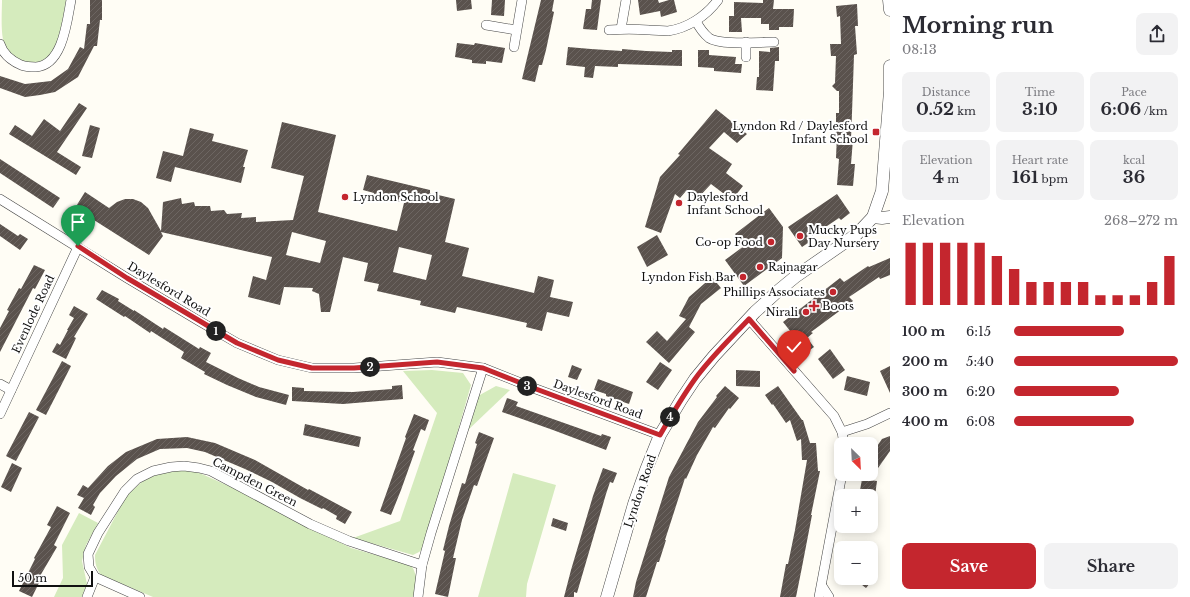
<!DOCTYPE html>
<html lang="en">
<head>
<meta charset="utf-8">
<style>
	body { margin:0; font-family:"Libre Baskerville",serif; background:#f2f2f3; color:#2b2b33; height:100vh; display:flex; flex-direction:column; font-size:15px; white-space:nowrap }
	* { box-sizing:border-box; margin:0 }
	p { font-size:13px; color:#7c7c81 }
	.icon { flex:none; width:22px; height:22px; fill:none; stroke:currentColor; stroke-width:2; stroke-linecap:round; stroke-linejoin:round }
	.map { position:relative; flex:1; overflow:hidden }
	.panel { display:flex; flex-direction:column; background:#fff; width:300px }
	.panel>* { flex:none }
	.needle { width:26px; rotate:156deg }
	.tools { position:absolute; left:834px; top:437px; display:grid; gap:8px }
	.tools a { display:grid; place-items:center; width:44px; height:44px; border-radius:8px; background:#fff; box-shadow:0 2px 10px #0003; font-size:20px }
	.scale { position:absolute; left:12px; bottom:10px; width:81px; box-sizing:border-box; padding-left:4px; border:2px solid #111; border-top:0; font-size:11px; line-height:14px; white-space:nowrap; color:#111; -webkit-text-stroke:3px #fff; paint-order:stroke }
	.pin { position:absolute; display:grid; place-items:center; width:34px; height:34px; color:#fff; margin:-41px -17px; border-radius:50% 50% 50% 0; rotate:-45deg; box-shadow:0 0 4px #0007 }
	.pin .icon { rotate:45deg }
	.km { position:absolute; width:20px; height:20px; margin:-10px; border-radius:50%; background:#222; color:#fff; font-size:11px; line-height:20px; text-align:center }
	.round { display:grid; place-items:center; flex:none; width:42px; height:42px; border-radius:8px; background:#f2f2f3 }
	.summary { display:flex; align-items:center; justify-content:space-between; height:68px; padding:0 12px }
	h1 { font-size:22px; font-weight:700; line-height:30px }
	.stats { display:grid; grid-template-columns:repeat(3,1fr); gap:6px; height:68px; padding:4px 12px }
	.stats div { display:grid; align-content:center; border-radius:8px; background:#f2f2f3; text-align:center }
	.stats b { font-size:17px; font-weight:700 }
	.stats small { font-size:11px; font-weight:400 }
	.stats p { font-size:11px }
	.chart { height:112px; padding:8px 12px }
	.chart p { display:flex; justify-content:space-between }
	.chart svg { width:100%; height:72px; margin-top:4px; stroke:#c4262e; stroke-width:6 }
	.cta { display:flex; gap:8px; margin-top:auto; padding:8px 12px }
	.cta a { flex:1; height:46px; border-radius:8px; background:#c4262e; color:#fff; font-size:16px; font-weight:700; line-height:46px; text-align:center }
	.cta a+a { background:#f2f2f3; color:#2b2b33 }
	ul { padding:0 12px; list-style:none; font-size:13px }
	li { display:grid; grid-template-columns:64px 48px 1fr; align-items:center; height:30px }
	li i { height:10px; border-radius:5px; background:#c4262e }
	main { display:flex; flex:1; min-height:0 }
	.map>svg:first-child { display:block }
	.green { fill:#d5ebbd }
	.building { fill:url(#building-hatch); fill-rule:evenodd }
	.lines { fill:none; stroke-linecap:round; stroke-linejoin:round }
	.minor-casing { stroke:#444; stroke-width:10 }
	.tertiary-casing { stroke:#444; stroke-width:13 }
	.minor { stroke:#fff; stroke-width:9 }
	.tertiary { stroke:#fff; stroke-width:12 }
	.route-casing { stroke:#fff; stroke-width:8 }
	.route { stroke:#c4262e; stroke-width:5 }
	.poi-dot { fill:#c4262e; stroke:#fff; stroke-width:1.5 }
	.labels { text-anchor:middle; stroke-width:4; stroke-linejoin:round; paint-order:stroke }
	.poi-label { font-size:11px; fill:#111; stroke:#fff; text-anchor:end }
	.street-label { font-size:11px; fill:#111; stroke:#fff }
</style>
</head>
<body>
<main>
<div class="map">
<svg width="890" height="597" viewBox="0 0 890 597">
	<defs>
		<pattern id="building-hatch" width="6" height="6" patternUnits="userSpaceOnUse"><rect width="6" height="6" fill="#5a524d"/><path d="M-1 1l2-2M0 6l6-6M5 7l2-2" fill="none" stroke="#6d6662"/></pattern>
	</defs>
	<rect width="100%" height="100%" fill="#fffdf5"/>
	<!-- green -->
	<g class="green">
		<path d="M2,0H66C64,12 59,45 52,53C46,60 38,63 30,63C26,63 22,61 18,59C14,56 9,53 6,49C0,37 2,13 2,0Z"/>
		<polygon points="432,370 463,373 471,385 424,548 419,552 413,555 353,538 400,521 437,413 403,371"/>
		<polygon points="496,386 510,390 467,431 478,396"/>
		<path d="M171,469L195,471L249,495L351,548L411,565C418,575 417,585 415,597H153L101,575C96,568 95,563 95,555L126,496L144,480Z"/>
		<polygon points="513,473 556,485 527,584 526,597 478,597"/>
		<polygon points="79,513 98,523 86,545 82,561 87,584 82,597 54,597 63,578 62,545"/>
	</g>
	<!-- building -->
	<g class="building">
		<polygon points="90,0 102,0 102,20 100,20 97,46 94,46 78,77 55,92 40,95 25,97 0,88 0,76 25,84 51,81 68,69 80,47 84,49 87,24 90,24"/>
		<polygon points="456,0 471,0 472,9 457,11"/>
		<polygon points="492,0 505,0 504,16 491,15"/>
		<polygon points="541,0 554,0 552,11 554,12 546,50 542,65 539,65 535,82 522,79"/>
		<polygon points="592,0 601,0 597,30 583,29 586,9 591,9"/>
		<polygon points="638,0 658,0 659,3 669,0 674,0 677,12 661,17 660,11 640,15"/>
		<polygon points="763,0 774,0 773,9 794,9 793,27 779,27 779,30 769,30 769,24 761,24 761,18 741,18 742,32 729,32 729,16 734,16 734,2 763,3"/>
		<polygon points="857,4 858,26 855,26 857,54 854,55 852,113 851,139 853,139 851,164 855,164 853,186 837,185 839,159 836,158 837,134 835,134 836,123 836,113 839,113 839,91 837,91 832,86 835,83 836,56 831,56 830,44 841,44 840,16 837,17 836,6"/>
		<polygon points="457,43 474,45 475,43 505,48 502,63 486,61 486,64 472,63 472,60 455,57"/>
		<polygon points="568,47 591,49 622,51 622,49 646,51 672,52 672,50 682,50 682,66 618,64 618,67 595,66 593,78 584,77 585,67 566,65"/>
		<polygon points="779,47 779,61 775,61 773,91 756,90 757,77 759,77 759,51 770,52 770,48"/>
		<polygon points="698,50 709,50 709,55 736,57 735,64 742,64 741,73 714,71 714,68 698,67"/>
		<polygon points="79,103 87,108 57,152 81,167 76,175 9,134 15,125 32,136 44,119 60,131"/>
		<polygon points="716,109 747,134 737,143 724,132 709,148 732,164 726,173 743,186 732,200 711,184 697,199 686,191 680,198 675,194 661,233 645,227 660,177 680,155 678,154"/>
		<path d="M282,122L336,135L318,212L397,231L404,203L373,196L374,193L363,190L367,175L430,190V193L455,199L445,242L469,248L462,276L534,293L538,276L554,280L550,297L573,302L569,317L547,312L542,331L526,327L527,323L457,307L455,313L420,305L421,301L377,291L379,284L364,281L368,263L343,257L330,312H321L319,294L312,291L313,288L284,287L280,305L248,297L253,276L266,280L272,257L161,232L163,236L149,255L75,208L85,192L109,208L117,202L125,199H133L141,202L148,208L161,231L163,202L181,198L182,204L194,202L195,206H210L211,211L224,210L227,214L242,213L241,218L256,217V222L293,220L304,176L271,168ZM292,232L326,241L320,263L286,255ZM399,247L432,255L426,280L393,272Z"/>
		<polygon points="90,125 100,128 92,158 82,156"/>
		<polygon points="190,128 214,134 212,141 248,150 243,167 245,167 241,183 175,167 171,182 156,178 163,151 183,156"/>
		<polygon points="0,159 60,198 53,208 0,173"/>
		<polygon points="837,194 850,213 841,220 839,218 809,238 811,241 802,247 788,227"/>
		<polygon points="769,208 783,227 782,258 744,286 725,260 744,246 735,234"/>
		<polygon points="0,224 18,236 20,234 28,239 20,250 0,236"/>
		<polygon points="657,235 668,255 647,267 637,247"/>
		<polygon points="890,258 890,275 880,279 879,277 849,297 853,301 811,332 813,333 807,338 814,347 807,352 783,322 840,278 844,282 868,266 869,267"/>
		<polygon points="34,265 45,270 35,289 33,288 0,352 0,328 9,311 7,310 19,288 21,289"/>
		<polygon points="712,277 721,288 701,304 689,327 695,332 669,363 646,342 657,331 667,341 686,319 679,316 689,297"/>
		<polygon points="102,290 119,299 118,301 134,311 134,310 163,329 164,327 199,349 200,347 211,353 206,362 238,378 259,387 289,395 286,405 256,397 227,385 204,374 205,372 181,358 184,352 151,331 150,333 125,316 124,317 96,299"/>
		<polygon points="74,306 88,314 74,337 76,338 66,359 52,352 57,343 60,345 68,330 67,330 74,318 69,315"/>
		<polygon points="830,349 845,370 833,379 818,359"/>
		<polygon points="62,361 71,366 46,415 36,410"/>
		<polygon points="660,362 672,370 658,390 646,382"/>
		<polygon points="572,365 582,369 577,380 568,377"/>
		<polygon points="890,366 890,393 880,371"/>
		<polygon points="736,370 760,371 760,387 736,386"/>
		<polygon points="847,376 870,382 867,396 844,390"/>
		<polygon points="598,379 633,392 629,404 606,396 606,394 594,390"/>
		<polygon points="402,385 403,399 343,404 292,401 292,387 304,388 304,391 353,392 392,389 392,386"/>
		<polygon points="725,386 739,398 730,409 729,408 715,428 713,427 697,455 686,479 685,478 665,540 666,540 659,562 657,562 646,597 633,597 636,582 669,477 698,422 717,397 716,396"/>
		<polygon points="778,386 802,420 803,420 810,443 816,443 818,471 820,471 811,515 812,515 802,567 796,597 780,597 786,564 788,564 795,530 807,460 802,460 801,439 797,441 790,420 786,423 773,404 772,405 765,395"/>
		<polygon points="507,398 518,402 516,406 601,436 602,434 611,437 606,450 553,430 502,412"/>
		<polygon points="29,412 39,417 16,461 6,456"/>
		<polygon points="414,414 429,420 425,431 421,429 413,450 415,451 401,490 391,515 380,511 406,438 405,437"/>
		<polygon points="305,424 361,437 359,447 303,435"/>
		<polygon points="479,432 494,438 477,486 474,485 462,520 453,558 456,558 448,597 435,594 445,551 443,550 449,526 462,483 465,484 477,444 475,443"/>
		<polygon points="890,436 890,451 871,478 871,455 882,439"/>
		<polygon points="187,437 215,443 255,460 308,490 309,489 352,512 345,524 336,519 337,516 323,508 322,509 300,498 272,482 245,469 205,452 187,448 160,449 137,459 116,476 100,493 93,505 95,507 91,515 78,508 84,498 77,495 83,485 88,488 108,466 126,452 157,439"/>
		<polygon points="12,463 22,468 11,492 1,487"/>
		<polygon points="603,468 617,473 613,483 610,482 606,494 577,593 574,592 574,597 564,597 571,570 593,496"/>
		<polygon points="862,479 877,481 875,496 859,496"/>
		<polygon points="57,506 70,513 54,545 57,547 40,576 42,577 32,597 19,591 35,559 34,558 51,527 47,525"/>
		<polygon points="553,518 568,523 566,531 551,526"/>
		<polygon points="853,578 874,578 866,588"/>
	</g>
	<g class="lines">
		<!-- minor casing -->
		<g class="minor-casing">
			<g id="minor">
				<path d="M696,21C699,27 703,33 709,38C721,46 759,42 774,42"/>
				<polyline points="486,25 516,30"/>
				<polyline points="621,29 626,0"/>
				<path d="M609,30C622,29 636,29 649,30C656,30 662,31 668,31C688,28 706,16 718,0"/>
				<polyline points="746,42 746,57"/>
				<path d="M0,44C3,54 12,61 21,65C26,67 30,67 36,67C63,65 67,21 71,0"/>
				<polyline points="514,47 522,0"/>
				<polyline points="0,199 127,278 199,321 237,343 278,360 312,368 354,368 437,362 483,368 536,389 660,435"/>
				<polyline points="749,319 834,416 842,432 844,444"/>
				<polyline points="0,384 11,390"/>
				<polyline points="0,414 78,247"/>
				<polyline points="842,432 867,424 890,413"/>
				<polyline points="422,565 431,533 483,368"/>
				<polyline points="822,586 829,597"/>
				<polyline points="87,597 95,577"/>
				<polyline points="140,597 95,577 89,567 88,554 98,533 125,491 137,479 153,471 171,467 184,466 199,468 211,471 310,524 349,541 422,565 418,597"/>
				<polyline points="819,597 842,474"/>
			</g>
		</g>
		<!-- tertiary casing -->
		<g class="tertiary-casing">
			<g id="tertiary">
				<polyline points="889,0 890,10"/>
				<polyline points="873,217 882,218 890,217"/>
				<polyline points="607,597 634,504 646,470 660,435 681,400 695,379 714,356 755,312 778,291 795,277 857,234 873,217 882,191 890,91 890,66"/>
			</g>
		</g>
		<!-- minor -->
		<use href="#minor" class="minor"/>
		<!-- tertiary -->
		<use href="#tertiary" class="tertiary"/>
	</g>
	<g class="lines">
		<!-- route casing -->
		<g class="route-casing">
			<path id="route" d="M78,246L127,278L237,343L278,360L312,368H354L437,362L483,368L536,389L660,435C671,416 682,397 695,379C711,357 731,338 749,319L794,371"/>
		</g>
		<!-- route -->
		<use href="#route" class="route"/>
	</g>
	<!-- markers -->
	<g class="poi-dot">
		<rect x="872" y="128" width="8" height="8" rx="2"/>
		<circle cx="345" cy="197" r="4"/>
		<circle cx="679" cy="203" r="4"/>
		<circle cx="800" cy="236" r="4"/>
		<circle cx="771" cy="242" r="4"/>
		<circle cx="760" cy="267" r="4"/>
		<circle cx="743" cy="277" r="4"/>
		<circle cx="833" cy="292" r="4"/>
		<path d="M812 300h4v4h4v4h-4v4h-4v-4h-4v-4h4z"/>
		<circle cx="806" cy="312" r="4"/>
	</g>
	<g class="labels">
		<!-- poi labels -->
		<g class="poi-label">
			<text x="868" y="130">Lyndon Rd / Daylesford<tspan x="868" dy="13">Infant School</tspan></text>
			<text x="353" y="201" text-anchor="start">Lyndon School</text>
			<text x="687" y="201" text-anchor="start">Daylesford<tspan x="687" dy="13">Infant School</tspan></text>
			<text x="808" y="234" text-anchor="start">Mucky Pups<tspan x="808" dy="13">Day Nursery</tspan></text>
			<text x="763" y="246">Co-op Food</text>
			<text x="768" y="271" text-anchor="start">Rajnagar</text>
			<text x="735" y="281">Lyndon Fish Bar</text>
			<text x="825" y="296">Phillips Associates</text>
			<text x="822" y="310" text-anchor="start">Boots</text>
			<text x="798" y="316">Nirali</text>
		</g>
		<!-- street labels -->
		<g class="street-label">
			<text transform="translate(169 289) rotate(31)" y="4">Daylesford Road</text>
			<text transform="translate(33 314) rotate(-65)" y="4">Evenlode Road</text>
			<text transform="translate(598 399) rotate(20)" y="4">Daylesford Road</text>
			<text transform="translate(255 482) rotate(27)" y="4">Campden Green</text>
			<text transform="translate(640 491) rotate(-71)" y="4">Lyndon Road</text>
		</g>
	</g>
</svg>
<div class="tools">
<a><svg class="needle" viewBox="-14 -14 28 28"><path d="M0-13l5 13h-10z" fill="#e53935"/><path d="M0 13l5-13h-10z" fill="#7c7c81"/></svg></a>
<a>+</a>
<a>−</a>
</div>
<div class="scale">50 m</div>
<div class="pin" style="left:78px;top:246px;background:#1e9e55"><svg class="icon" aria-label="arrive" viewBox="0 0 24 24"><path d="M6 21V4h12l-3 4 3 4H6"/></svg></div>
<div class="pin" style="left:794px;top:371px;background:#d93025"><svg class="icon" aria-label="check" viewBox="0 0 24 24"><path d="M5 12l5 5 9-10"/></svg></div>
<b class="km" style="left:216px;top:331px">1</b>
<b class="km" style="left:370px;top:367px">2</b>
<b class="km" style="left:527px;top:386px">3</b>
<b class="km" style="left:670px;top:417px">4</b>
</div>
<section class="panel">
<div class="summary"><div><h1>Morning run</h1><p>08:13</p></div><a class="round"><svg class="icon" aria-label="share" viewBox="0 0 24 24"><path d="M12 15V3M7 8l5-5 5 5M5 13v7h14v-7"/></svg></a></div>
<div class="stats">
<div><p>Distance</p><b>0.52<small> km</small></b></div>
<div><p>Time</p><b>3:10</b></div>
<div><p>Pace</p><b>6:06<small> /km</small></b></div>
</div>
<div class="stats">
<div><p>Elevation</p><b>4<small> m</small></b></div>
<div><p>Heart rate</p><b>161<small> bpm</small></b></div>
<div><p>kcal</p><b>36</b></div>
</div>
<div class="chart"><p><span>Elevation</span>268–272 m</p>
<svg viewBox="0 0 160 44" preserveAspectRatio="none"><path d="M5 44V6M15 44V6M25 44V6M35 44V6M45 44V6M55 44V14M65 44V22M75 44V30M85 44V30M95 44V30M105 44V30M115 44V38M125 44V38M135 44V38M145 44V30M155 44V14"/></svg>
</div>
<ul>
<li><b>100 m</b>6:15<i style="width:67%"></i></li>
<li><b>200 m</b>5:40<i style="width:100%"></i></li>
<li><b>300 m</b>6:20<i style="width:64%"></i></li>
<li><b>400 m</b>6:08<i style="width:73%"></i></li>
</ul>
<div class="cta"><a>Save</a><a>Share</a></div>
</section>
</main>
</body>
</html>
